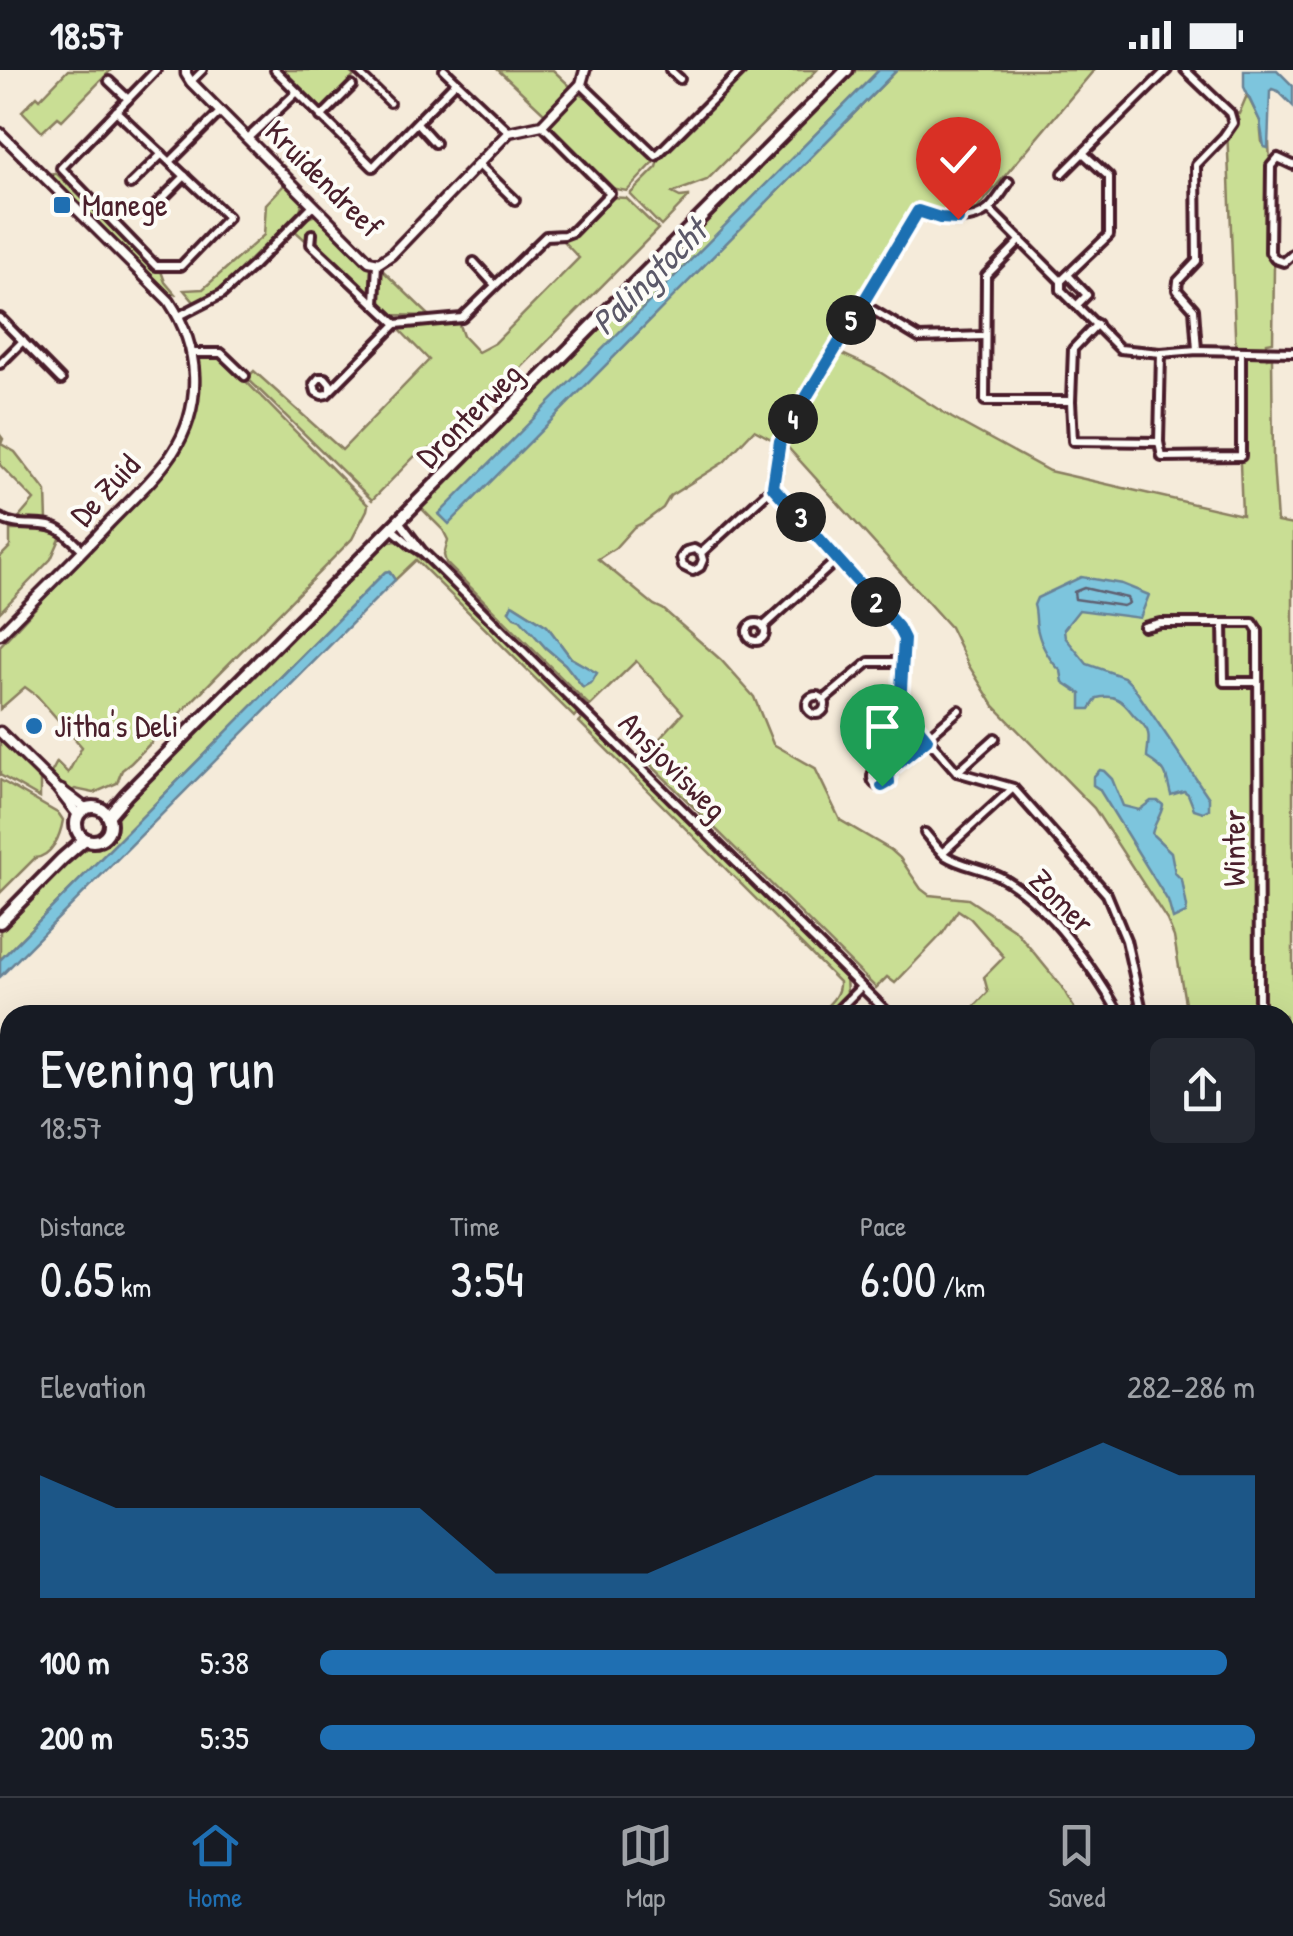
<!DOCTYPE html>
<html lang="en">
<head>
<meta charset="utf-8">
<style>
	body { margin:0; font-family:"Patrick Hand",sans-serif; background:#242831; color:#f1f3f6; height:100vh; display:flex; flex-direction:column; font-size:38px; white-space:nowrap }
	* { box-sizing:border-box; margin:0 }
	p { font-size:32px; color:#9ea1a6 }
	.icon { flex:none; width:55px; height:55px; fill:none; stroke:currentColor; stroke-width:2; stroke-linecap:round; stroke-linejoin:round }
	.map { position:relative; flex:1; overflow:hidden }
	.drawer { position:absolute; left:0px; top:935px; width:1295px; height:792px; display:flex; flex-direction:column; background:#171b24; border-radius:30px 30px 0 0; box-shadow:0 10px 40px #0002 }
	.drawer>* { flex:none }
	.pin { position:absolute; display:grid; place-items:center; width:85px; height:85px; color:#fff; margin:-102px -42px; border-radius:50% 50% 50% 0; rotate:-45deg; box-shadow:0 0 10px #0007 }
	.pin .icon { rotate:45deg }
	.km { position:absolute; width:50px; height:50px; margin:-25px; border-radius:50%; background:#222; color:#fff; font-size:28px; line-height:50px; text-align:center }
	.round { display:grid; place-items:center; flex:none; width:105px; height:105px; border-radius:15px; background:#242831 }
	.overview { display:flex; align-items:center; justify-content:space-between; height:170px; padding:0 40px }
	h1 { font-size:55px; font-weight:600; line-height:75px }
	.figures { display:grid; grid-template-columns:repeat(3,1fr); gap:15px; height:170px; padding:10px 40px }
	.figures div { display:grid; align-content:center }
	.figures b { font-size:50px; font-weight:600 }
	.figures small { font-size:28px; font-weight:400 }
	.figures p { font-size:28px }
	.chart { height:280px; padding:20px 40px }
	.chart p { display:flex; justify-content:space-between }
	.chart svg { width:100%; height:180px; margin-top:10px; fill:#1f6fb2; opacity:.7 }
	ul { padding:0 40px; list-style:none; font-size:32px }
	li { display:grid; grid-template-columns:160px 120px 1fr; align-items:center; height:75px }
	li i { height:25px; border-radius:12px; background:#1f6fb2 }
	.status { display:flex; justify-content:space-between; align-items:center; height:70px; padding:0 50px; background:#171b24; direction:ltr }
	.status svg { height:28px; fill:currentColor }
	.menu { display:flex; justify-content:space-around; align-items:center; height:140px; border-top:2px solid #363941; background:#171b24; font-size:28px; color:#9ea1a6 }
	.menu a { display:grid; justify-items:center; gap:5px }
	.menu .active { color:#1f6fb2 }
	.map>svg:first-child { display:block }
	.green { fill:#c9de94; stroke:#8a7e60; stroke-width:2.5; fill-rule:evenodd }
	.water { fill:#7dc5dd; stroke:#698396; stroke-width:2.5 }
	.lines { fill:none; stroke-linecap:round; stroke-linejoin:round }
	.shore { stroke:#5e6172; stroke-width:2.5 }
	.pedestrian-casing { stroke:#4a1f2b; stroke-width:12 }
	.minor-casing { stroke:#4a1f2b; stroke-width:14 }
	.tertiary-casing { stroke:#4a1f2b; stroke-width:15 }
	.primary-casing { stroke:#4a1f2b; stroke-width:18 }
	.pedestrian { stroke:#fdfcf7; stroke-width:5 }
	.minor { stroke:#fdfcf7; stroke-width:6 }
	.tertiary { stroke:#fdfcf7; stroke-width:8 }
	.primary { stroke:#fdfcf7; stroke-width:10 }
	.route-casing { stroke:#fff; stroke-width:20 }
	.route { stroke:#1f6fb2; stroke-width:12 }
	.poi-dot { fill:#1f6fb2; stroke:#fdfcf7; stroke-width:4 }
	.labels { text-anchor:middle; stroke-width:8; stroke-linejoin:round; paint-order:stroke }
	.street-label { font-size:32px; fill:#4a1f2b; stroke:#fdfcf7 }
	.poi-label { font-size:32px; fill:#4a1f2b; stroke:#fdfcf7; text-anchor:start }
	.water-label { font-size:35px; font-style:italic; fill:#5c5969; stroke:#fdfcf7 }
</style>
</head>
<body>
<div class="status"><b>18:57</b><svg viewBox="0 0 49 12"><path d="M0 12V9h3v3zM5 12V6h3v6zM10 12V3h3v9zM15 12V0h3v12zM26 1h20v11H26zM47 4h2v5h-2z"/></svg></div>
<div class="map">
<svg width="1293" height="1726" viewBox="0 0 1293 1726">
	<rect width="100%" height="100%" fill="#f5ebda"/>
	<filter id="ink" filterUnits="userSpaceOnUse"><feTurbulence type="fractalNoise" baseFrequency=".01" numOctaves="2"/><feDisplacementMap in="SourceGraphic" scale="20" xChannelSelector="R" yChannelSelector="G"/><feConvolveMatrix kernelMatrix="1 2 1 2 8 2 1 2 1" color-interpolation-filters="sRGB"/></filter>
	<g filter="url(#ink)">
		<!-- green -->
		<g class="green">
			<polygon points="68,0 111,0 62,50 58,47 42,62 22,41 37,26 40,29"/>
			<polygon points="281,0 347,0 354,6 322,40"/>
			<polygon points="498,0 553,0 571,17 545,44"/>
			<polygon points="747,0 817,0 707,110 672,123 680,127 689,126 689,127 661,156 630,124 657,97 660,87"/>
			<path d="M853,0H879L440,445L449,453L897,0H1094L977,139L946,145L916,133L804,316L777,372L754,360L724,392L670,426L663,438L643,453L634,457L615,478L598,489L654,535L663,539L721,590L754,627L773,674L815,698L840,750L891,780L900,788L921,819L929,825L968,829L1016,861L1062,917L1078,945H966L988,922L984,907L1004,887L970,848L958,840L943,863L895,913L887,907L876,918L643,687L683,643L636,591L590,636L446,493L444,485L448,470L443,460L420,437ZM514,535L547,556L571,588L596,603L583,617L565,594L546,578L520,548L514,546L509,541Z"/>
			<polygon points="579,24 588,28 651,88 653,93 627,121 610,118 549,59 553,49"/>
			<polygon points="1247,25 1260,51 1262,72 1268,78 1269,72 1270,93 1267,96 1268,181 1269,189 1274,195 1273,272 1267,273 1267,288 1272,287 1273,392 1277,452 1293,455 1293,1076 1285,1082 1285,945 1187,945 1174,867 1167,850 1094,738 994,636 969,596 950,557 783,372 834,280 875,299 952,348 1049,401 1242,445 1227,56 1234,42 1239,44"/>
			<polygon points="46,103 57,104 151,196 161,201 165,212 175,224 167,225"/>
			<polygon points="286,113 303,129 300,141 219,220 195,233 184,220 203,219 264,165 266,134"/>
			<path d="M608,127L626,128L658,159L450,370L415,386L372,430L247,308L254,301L342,380L429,290L397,257L458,252L463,266L478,282L495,273L579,188L561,169C581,164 593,147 607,132Z"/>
			<polygon points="318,144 372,196 372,227 318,176 317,167 311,162 305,170 294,160 305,149"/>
			<polygon points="379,197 430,246 391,245 381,235"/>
			<polygon points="220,285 368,435 367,440 352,469 131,693 122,700 117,713 94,723 75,719 69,723 50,705 57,692 68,703 82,677 37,626 25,617 0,639 0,576 180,383 199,331 199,298 196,287"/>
			<polygon points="0,365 3,369 1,374 15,382 46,422 47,451 16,451 34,430 0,395"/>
			<polygon points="10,460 43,460 60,466 60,469 51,489 0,542 0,487 10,477"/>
			<path d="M396,471L407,477L452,517L578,642L574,647L416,490L395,510L389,501L385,502L0,890V861L83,776C119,770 105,767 118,741L385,473Z"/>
			<path d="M584,647L846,907L847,923L828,945H818C827,935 840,927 839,912L579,652Z"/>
			<polygon points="0,668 37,704 40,709 40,728 0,705"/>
			<path d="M0,710L59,744L63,750C60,767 52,786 35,788L0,823Z"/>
		</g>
		<!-- water -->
		<g class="water">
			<polygon points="879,0 897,0 449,454 439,444"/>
			<polygon points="1244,0 1277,0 1293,16 1293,36 1278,21 1272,19 1270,21 1268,78 1264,77 1260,51 1244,17"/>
			<polygon points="389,501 395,510 0,907 0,890 385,502"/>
			<path d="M1081,507L1122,514L1149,525L1140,548L1079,540L1064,559L1065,567L1087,594L1124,607L1133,616L1209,728V739L1203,742L1194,739L1188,724L1184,721L1171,725C1165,703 1169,702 1147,688C1147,680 1150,670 1148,663C1146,654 1137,650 1132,643C1122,630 1115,624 1097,628L1090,639H1081V624L1063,612L1061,601C1051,593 1041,575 1038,562C1035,553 1037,545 1034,535L1037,528Z"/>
			<polygon points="512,534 547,556 571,588 597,603 592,612 583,617 565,594 546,578 520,549 514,547 509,541"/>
			<path d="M1100,700L1104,701L1112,709L1123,736L1139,740L1151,731H1158L1163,735C1161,746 1154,753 1152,764L1171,782L1175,803L1182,810L1187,837L1186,843L1173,849L1168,831L1099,719L1093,715V707Z"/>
		</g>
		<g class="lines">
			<!-- shore -->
			<polygon class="shore" points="1084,518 1127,528 1129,533 1123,536 1075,529 1074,522"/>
			<!-- pedestrian casing -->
			<g class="pedestrian-casing">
				<g id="pedestrian">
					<polyline points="356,0 390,33"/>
					<polyline points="191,12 203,0"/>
				</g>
			</g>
			<!-- minor casing -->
			<g class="minor-casing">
				<g id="minor">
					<polyline points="275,0 373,97 456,12"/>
					<polyline points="444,0 509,62"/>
					<polyline points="670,0 680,9"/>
					<polyline points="1185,0 1230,43 1233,53 1224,66 1196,95 1197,191 1178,211 1177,220 1194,239 1197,280"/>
					<polyline points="109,11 128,29 61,98 156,196 181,196 228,147 116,41"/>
					<polyline points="581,14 656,86 742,0"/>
					<polyline points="128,29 156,0"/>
					<polyline points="321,47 352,16"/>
					<polyline points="417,53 435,73"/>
					<polyline points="248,68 296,23"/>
					<polyline points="171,91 220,42"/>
					<polyline points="478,94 515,130"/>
					<polyline points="1293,95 1278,88 1271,96 1270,182 1275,189 1284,192 1293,184"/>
					<polyline points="1063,103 1083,83"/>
					<path d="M1009,112C1003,121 996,132 989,139C969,156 939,148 918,141L780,371L773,417L897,557L904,569L900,636L957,702L1013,718L1107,824L1126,870L1143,945"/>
					<polyline points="130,115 162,84"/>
					<polyline points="153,138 185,106"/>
					<polyline points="989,139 1061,211 1061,220 1120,279 1161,283 1197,280 1293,282"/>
					<polyline points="312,164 311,174 396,254 462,248 546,166 564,165 572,162 610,123 542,55"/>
					<polyline points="1021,170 986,206 985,331 1071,331 1073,371 1159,372 1162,387 1241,386 1241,281"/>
					<polyline points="474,192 495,215"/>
					<polyline points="1068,205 1087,225 1077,235"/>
					<polyline points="1061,211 1109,165 1109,107 1083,83 1167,0"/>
					<polyline points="861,233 919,268 985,266"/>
					<polyline points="375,234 377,193"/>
					<polyline points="179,246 222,224 254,195 313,135"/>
					<polyline points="0,248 61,310"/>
					<polyline points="192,283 221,283 245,306"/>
					<polyline points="0,294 23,271"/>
					<polyline points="330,320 330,314 325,308 319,308 314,314 316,322 322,325 327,324 396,254"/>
					<polyline points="1071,331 1073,279 1097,254"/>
					<polyline points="1159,372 1161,283"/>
					<path d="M0,448C15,457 33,453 49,456C63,459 73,471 83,480"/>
					<polyline points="399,451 422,481 890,945"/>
					<polyline points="392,459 411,475 421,481"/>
					<polyline points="701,483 694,479 686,481 681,488 683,496 693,501 700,497 703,490 701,483 773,417"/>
					<circle cx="756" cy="562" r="9"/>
					<polyline points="1223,553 1224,612 1258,612"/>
					<polyline points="764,556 839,488"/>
					<polyline points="1144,557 1160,553 1253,553 1258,561 1259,945"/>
					<circle cx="816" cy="635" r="9"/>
					<polyline points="824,630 869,592 903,592"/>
					<circle cx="881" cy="707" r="9"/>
					<polyline points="888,701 959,640"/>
					<polyline points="957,702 995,668"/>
					<path d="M925,763C931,770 938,780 946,786C963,797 986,798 1004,809C1051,837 1093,898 1120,945"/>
					<polyline points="942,783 1012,719"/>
					<polyline points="833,945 861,917"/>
					<polyline points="1285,1091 1293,1084"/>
					<polyline points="1285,1143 1293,1155"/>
					<polyline points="1285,1188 1293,1186"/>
					<polyline points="1285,1303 1293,1311"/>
					<polyline points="1285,1338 1293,1346"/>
					<polyline points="17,1726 25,1718"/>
				</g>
			</g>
			<!-- tertiary casing -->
			<g class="tertiary-casing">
				<g id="tertiary">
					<polyline points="186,0 186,4 191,12 369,191 379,193 391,185 509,62 542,55 581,14 585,0"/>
					<path d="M0,63L169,231C200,278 204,335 172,384C155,409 130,431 109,453C74,491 36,527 0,564"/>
					<polyline points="0,662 57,718 78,745"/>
					<polyline points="61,720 85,738"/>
				</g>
			</g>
			<!-- primary casing -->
			<g class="primary-casing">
				<g id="primary">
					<circle cx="93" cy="754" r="17"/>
					<polyline points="108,746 126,725 847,0"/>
					<polyline points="0,852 62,789 85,769"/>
				</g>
			</g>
			<!-- pedestrian -->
			<use href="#pedestrian" class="pedestrian"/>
			<!-- minor -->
			<use href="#minor" class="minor"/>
			<!-- tertiary -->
			<use href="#tertiary" class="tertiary"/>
			<!-- primary -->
			<use href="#primary" class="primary"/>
		</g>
	</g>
	<g class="lines" filter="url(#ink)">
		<!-- route casing -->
		<g class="route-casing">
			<polyline id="route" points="882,716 889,712 888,701 927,669 900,636 904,569 898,557 773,417 780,371 918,141 940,148 958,149"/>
		</g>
		<!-- route -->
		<use href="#route" class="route"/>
	</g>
	<!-- markers -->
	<g class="poi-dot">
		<rect x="52" y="125" width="20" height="20" rx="5"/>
		<circle cx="34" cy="656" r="10"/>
	</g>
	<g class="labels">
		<!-- street labels -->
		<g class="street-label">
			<text transform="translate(324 109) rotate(45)" y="11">Kruidendreef</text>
			<text transform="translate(469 345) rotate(-45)" y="11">Dronterweg</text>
			<text transform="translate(105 420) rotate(-47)" y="11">De Zuid</text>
			<text transform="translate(673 696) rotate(45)" y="11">Ansjovisweg</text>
			<text transform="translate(1234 778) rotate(-90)" y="11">Winter</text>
			<text transform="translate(1062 831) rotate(45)" y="11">Zomer</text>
		</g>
		<!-- poi labels -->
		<g class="poi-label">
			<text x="82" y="146">Manege</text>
			<text x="54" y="667">Jitha's Deli</text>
		</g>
		<!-- water labels -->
		<g class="water-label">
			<text transform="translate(649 207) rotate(-45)" y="12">Palingtocht</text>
		</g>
	</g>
</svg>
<div class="pin" style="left:882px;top:716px;background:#1e9e55"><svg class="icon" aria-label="arrive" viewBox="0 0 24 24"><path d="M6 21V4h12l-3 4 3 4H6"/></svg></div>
<div class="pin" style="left:958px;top:149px;background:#d93025"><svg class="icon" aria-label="check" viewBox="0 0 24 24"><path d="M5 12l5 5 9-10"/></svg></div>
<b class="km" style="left:876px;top:532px">2</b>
<b class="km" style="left:801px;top:447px">3</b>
<b class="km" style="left:793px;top:349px">4</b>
<b class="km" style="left:851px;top:250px">5</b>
<section class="drawer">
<div class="overview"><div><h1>Evening run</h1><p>18:57</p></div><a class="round"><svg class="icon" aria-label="share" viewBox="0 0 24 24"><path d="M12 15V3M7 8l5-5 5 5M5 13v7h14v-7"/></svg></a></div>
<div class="figures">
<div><p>Distance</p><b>0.65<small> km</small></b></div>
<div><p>Time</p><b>3:54</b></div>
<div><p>Pace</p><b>6:00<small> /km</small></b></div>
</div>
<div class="chart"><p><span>Elevation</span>282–286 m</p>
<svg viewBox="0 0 160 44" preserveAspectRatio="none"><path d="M0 44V14L10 22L20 22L30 22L40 22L50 22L60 38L70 38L80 38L90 30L100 22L110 14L120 14L130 14L140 6L150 14L160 14V44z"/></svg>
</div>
<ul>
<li><b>100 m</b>5:38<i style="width:97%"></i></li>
<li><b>200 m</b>5:35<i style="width:100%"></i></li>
</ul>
</section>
</div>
<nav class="menu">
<a class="active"><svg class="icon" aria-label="home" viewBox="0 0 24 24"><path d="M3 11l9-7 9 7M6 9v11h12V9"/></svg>Home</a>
<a><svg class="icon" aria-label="map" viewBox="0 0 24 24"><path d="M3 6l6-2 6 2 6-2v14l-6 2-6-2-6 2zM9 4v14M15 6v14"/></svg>Map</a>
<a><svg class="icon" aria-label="saved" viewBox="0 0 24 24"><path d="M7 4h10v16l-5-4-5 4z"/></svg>Saved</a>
</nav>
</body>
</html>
